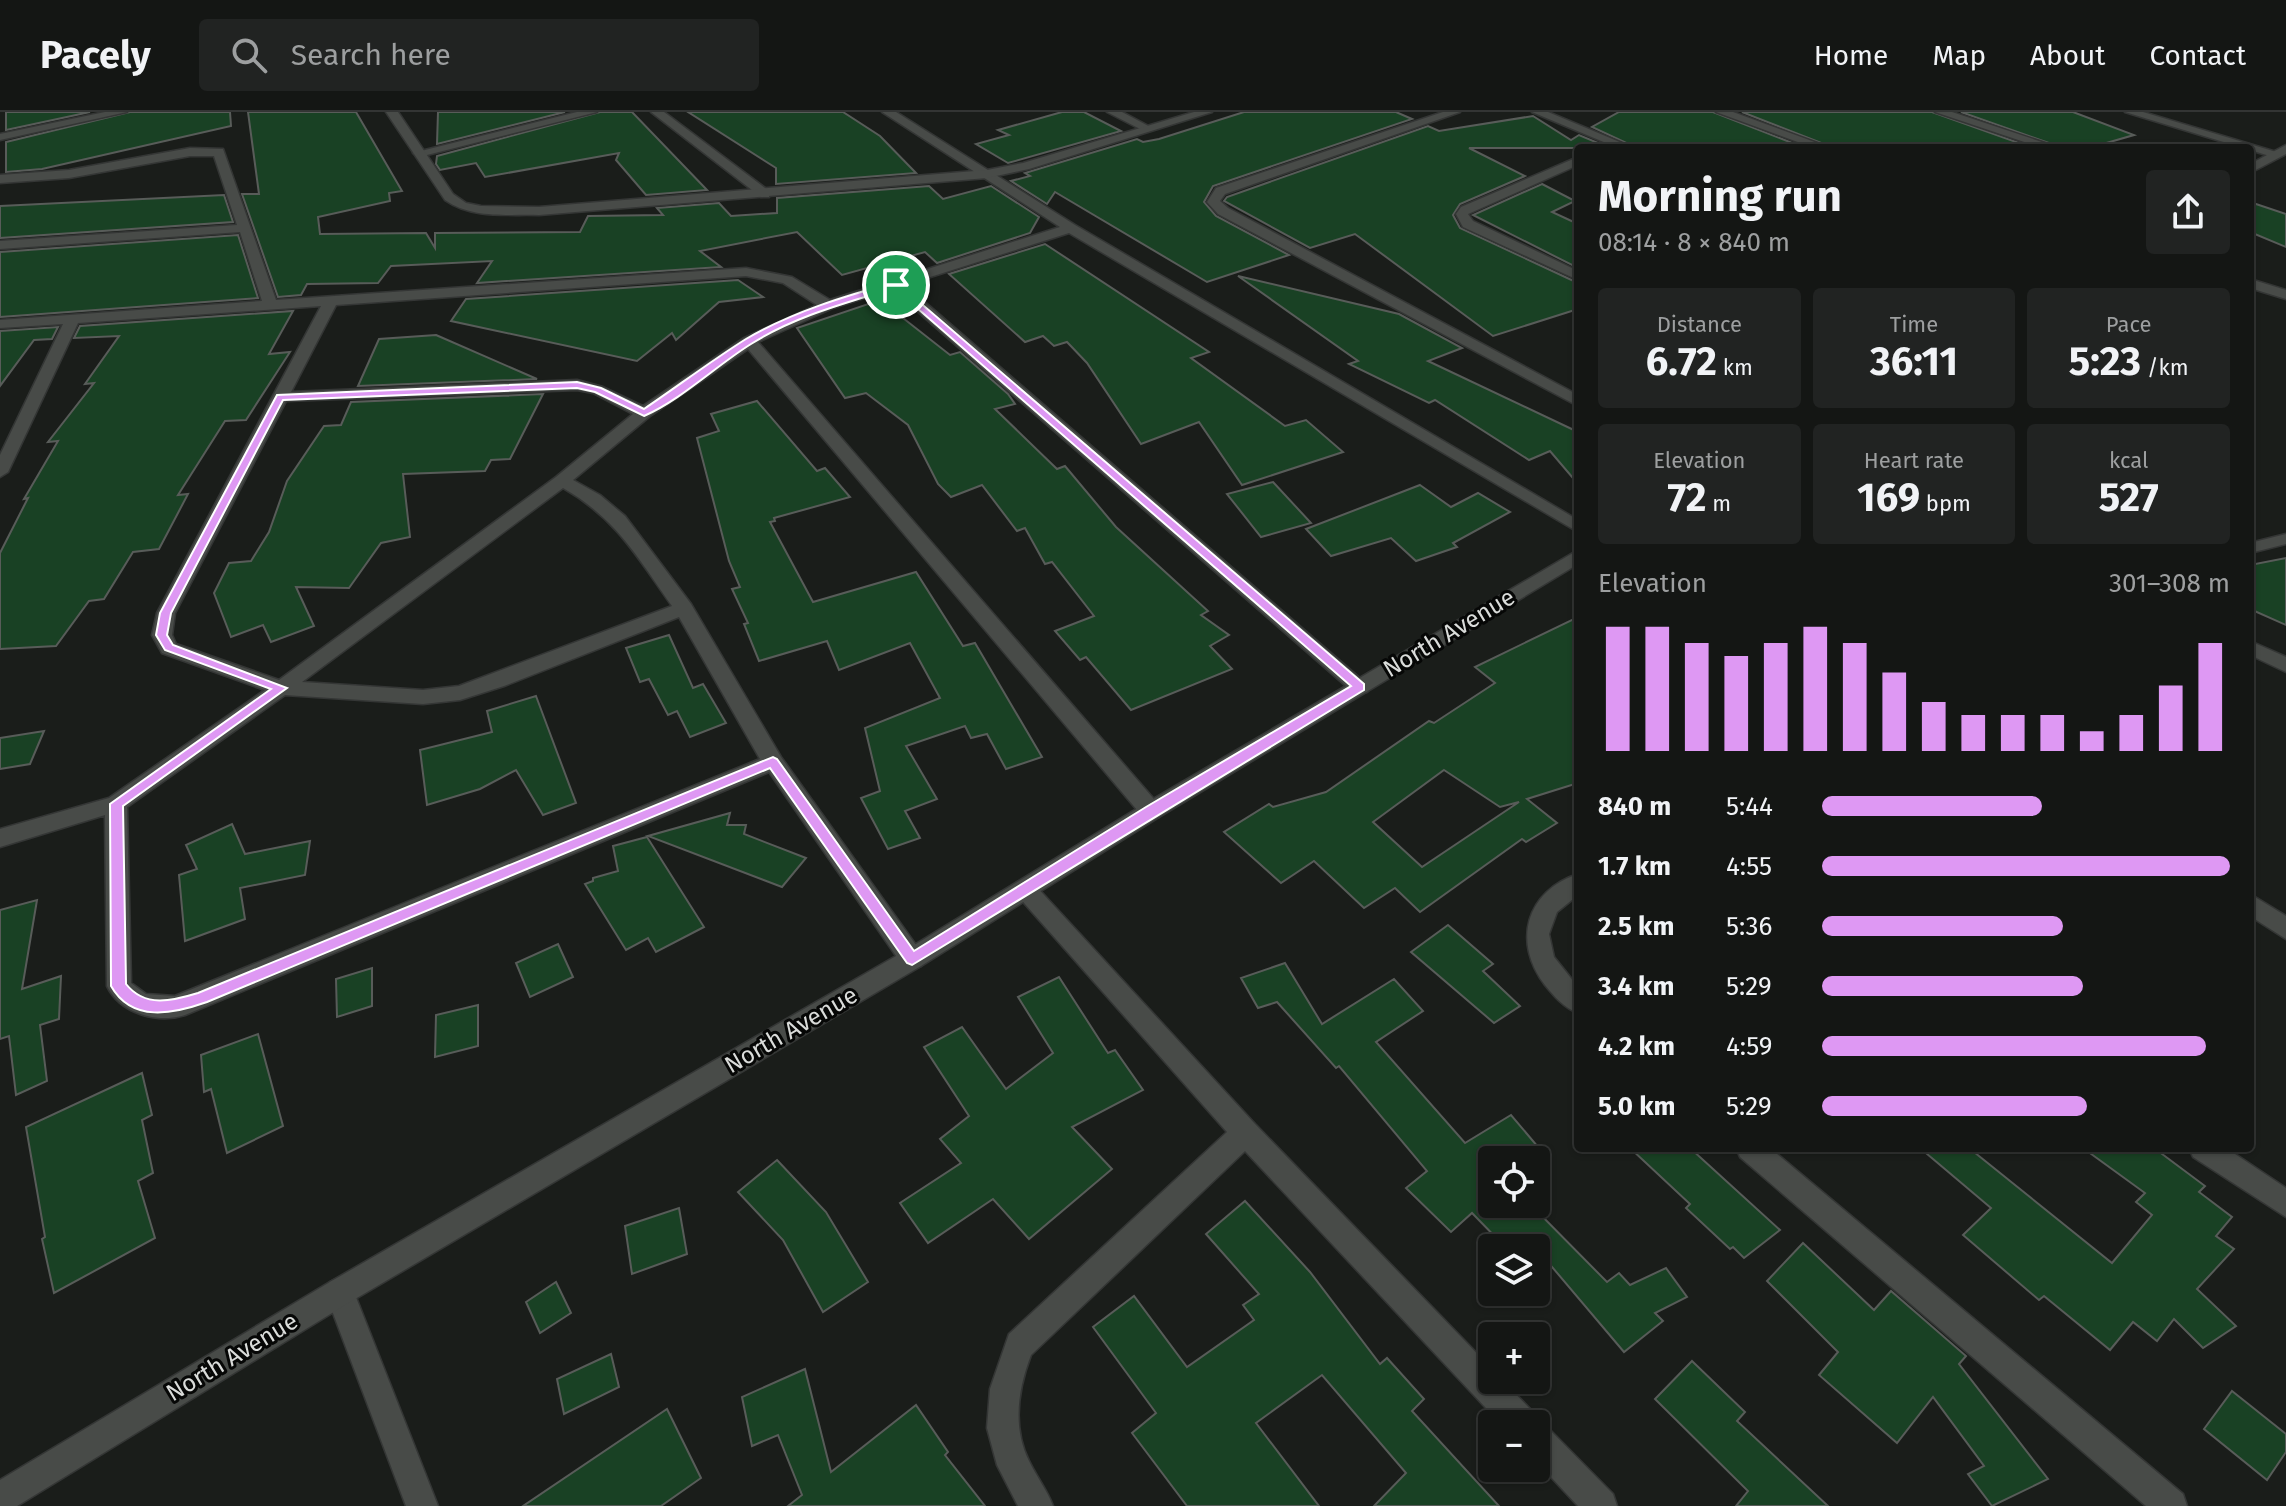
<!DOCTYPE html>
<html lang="en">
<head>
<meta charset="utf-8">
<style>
	body { margin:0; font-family:"Fira Sans",sans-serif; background:#212322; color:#f1f3f6; height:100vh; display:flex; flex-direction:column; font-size:30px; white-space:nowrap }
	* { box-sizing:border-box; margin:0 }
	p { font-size:26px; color:#9d9fa0 }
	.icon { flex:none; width:44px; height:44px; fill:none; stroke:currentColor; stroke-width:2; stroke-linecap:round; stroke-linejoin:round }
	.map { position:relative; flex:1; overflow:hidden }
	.details { position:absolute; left:1574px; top:32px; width:680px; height:1008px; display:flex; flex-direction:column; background:#141614; border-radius:8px; box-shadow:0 2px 6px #0004,0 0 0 2px #333534 }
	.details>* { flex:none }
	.fabs { position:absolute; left:1478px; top:1034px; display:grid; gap:16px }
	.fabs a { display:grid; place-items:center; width:72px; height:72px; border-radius:8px; background:#141614; box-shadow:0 2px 6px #0004,0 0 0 2px #333534; font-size:40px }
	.pin { position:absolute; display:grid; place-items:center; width:68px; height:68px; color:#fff; margin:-34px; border:4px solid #fff; border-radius:50%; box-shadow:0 2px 8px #0007 }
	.round { display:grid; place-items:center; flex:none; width:84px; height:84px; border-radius:8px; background:#212322 }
	.head { display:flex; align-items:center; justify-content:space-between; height:136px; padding:0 24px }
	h1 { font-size:44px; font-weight:700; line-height:60px }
	.figures { display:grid; grid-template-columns:repeat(3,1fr); gap:12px; height:136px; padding:8px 24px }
	.figures div { display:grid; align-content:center; border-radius:8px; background:#212322; text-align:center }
	.figures b { font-size:40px; font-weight:700 }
	.figures small { font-size:22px; font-weight:400 }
	.figures p { font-size:22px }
	.chart { height:224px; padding:16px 24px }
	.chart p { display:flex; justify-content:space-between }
	.chart svg { width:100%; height:144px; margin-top:8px; stroke:#de98f3; stroke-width:6 }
	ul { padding:0 24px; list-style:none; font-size:26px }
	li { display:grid; grid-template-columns:128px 96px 1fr; align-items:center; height:60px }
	li i { height:20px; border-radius:10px; background:#de98f3 }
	header { display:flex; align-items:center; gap:48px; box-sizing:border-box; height:112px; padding:0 40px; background:#141614; border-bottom:2px solid #333534 }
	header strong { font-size:38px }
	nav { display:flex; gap:44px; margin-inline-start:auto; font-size:28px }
	.search { width:560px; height:72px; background:#212322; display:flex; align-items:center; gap:20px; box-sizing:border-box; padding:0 28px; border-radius:8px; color:#9d9fa0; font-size:30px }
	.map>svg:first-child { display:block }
	.building { fill:#194124; stroke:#585c59; stroke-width:2; fill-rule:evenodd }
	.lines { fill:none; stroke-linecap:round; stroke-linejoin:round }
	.minor-casing { stroke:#343635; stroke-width:3 }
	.tertiary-casing { stroke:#343635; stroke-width:3 }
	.minor { fill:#484b48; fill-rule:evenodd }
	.tertiary { fill:#484b48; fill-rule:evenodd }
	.route { fill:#de98f3; stroke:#fff; stroke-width:2; fill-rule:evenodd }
	.labels { text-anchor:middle; stroke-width:6; stroke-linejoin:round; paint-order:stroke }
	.street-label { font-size:24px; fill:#dadcda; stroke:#060706 }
</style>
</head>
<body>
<header>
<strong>Pacely</strong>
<div class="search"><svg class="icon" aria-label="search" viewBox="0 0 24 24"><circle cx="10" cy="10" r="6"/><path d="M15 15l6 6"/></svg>Search here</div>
<nav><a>Home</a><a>Map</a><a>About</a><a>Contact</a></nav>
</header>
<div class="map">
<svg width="2286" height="1394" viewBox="0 0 2286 1394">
	<rect width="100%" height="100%" fill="#1a1d1a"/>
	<!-- building -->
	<g class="building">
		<polygon points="6,0 90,0 6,18"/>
		<polygon points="130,0 230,0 231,14 42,57 6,60 6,30"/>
		<polygon points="248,0 356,0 402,79 389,81 390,89 318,105 320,122 426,121 435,136 435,121 580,120 588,104 663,103 657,96 719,91 731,104 777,101 777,86 929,74 943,87 991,74 1039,105 1030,121 937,151 925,140 842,163 797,120 700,139 721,155 477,171 492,149 391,154 378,171 307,172 301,183 278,185 242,82 259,82"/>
		<polygon points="438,0 565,0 437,32"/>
		<polygon points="600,0 632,0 707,78 646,83 616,48 619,41 485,65 476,51 440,58 436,52 437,44"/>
		<polygon points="688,0 843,0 880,24 916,61 776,72 776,56"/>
		<polygon points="1062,0 1084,0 1121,19 1008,51 976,32 1009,23 998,18"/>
		<polygon points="1244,0 1396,0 1412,7 1213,74 1204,90 1216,104 1289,143 1207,170 1055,80 1047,92 1011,69 1030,64 1025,61 1137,27 1143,30 1159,27"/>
		<polygon points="1619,0 1713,0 1805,36 1637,36 1592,15"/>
		<polygon points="1742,0 1932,0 2033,36 1834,36"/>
		<polygon points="1961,0 2073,0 2134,23 2089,36 2063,36"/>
		<polygon points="1533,4 1571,28 1579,23 1610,36 1469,36 1525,64 1460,92 1453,103 1460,116 1578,171 1578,197 1493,224 1355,122 1310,136 1224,89 1227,85 1428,14 1439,19"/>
		<polygon points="1542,72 1575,89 1552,100 1578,112 1578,156 1473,103"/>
		<polygon points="224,83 233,110 0,126 0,94"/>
		<polygon points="2250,90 2286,102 2286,135 2250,120"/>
		<polygon points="238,123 258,186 0,205 0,140"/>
		<polygon points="1045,132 1209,240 1191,246 1285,314 1306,308 1343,340 1242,373 1199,310 1141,332 1087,251 1067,230 1054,234 1043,224 1025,230 949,162"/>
		<polygon points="1238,164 1399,202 1462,236 1428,249 1578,320 1578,372 1550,339 1529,348 1435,288 1429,291 1349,252 1358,249"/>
		<polygon points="738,168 763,185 719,190 676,228 672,221 637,249 451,209 466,187"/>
		<polygon points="880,188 950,243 960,240 1008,282 1015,292 995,297 1057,357 1065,354 1116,415 1208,499 1201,503 1229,523 1210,534 1232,557 1131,598 1086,545 1080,548 1055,519 1094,504 1052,450 1045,452 1025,416 1017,419 982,373 951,385 938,372 908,313 866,281 845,286 797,216"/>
		<polygon points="293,199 269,242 290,240 246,308 225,309 178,383 188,382 159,437 133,440 104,487 89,489 56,534 0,537 0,441 28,386 24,387 58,329 48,330 94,271 85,272 119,224 74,226 80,214"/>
		<polygon points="58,215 52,227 34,228 0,274 0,219"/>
		<polygon points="436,223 537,267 358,274 379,227"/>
		<polygon points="543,282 510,347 491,348 485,359 403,362 410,425 381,431 349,476 296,475 314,514 271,530 263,513 231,525 214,481 229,451 251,449 269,420 287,369 324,314 341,313 351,290"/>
		<polygon points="757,289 817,359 825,356 850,385 774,406 775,409 770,410 813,490 916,460 963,534 975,531 1042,645 1006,657 987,622 971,626 965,614 906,634 937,687 905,699 920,726 888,737 861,686 880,679 865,616 940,586 910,531 839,558 827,529 759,549 744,512 748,511 732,477 740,475 729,449 697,326 719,319 711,302"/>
		<polygon points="1273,370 1311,411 1261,425 1227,382"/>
		<polygon points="1420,373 1451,395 1478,381 1510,400 1453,431 1457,435 1416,449 1391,426 1331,444 1306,417"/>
		<polygon points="2286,446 2286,513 2250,497 2250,453"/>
		<path d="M1578,505V671L1527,687L1557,711L1526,730L1522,727L1420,800L1395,776L1364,796L1314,749L1281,771L1224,720L1269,692L1273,695L1326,680L1429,609L1434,611L1495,571L1475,555ZM1444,658L1500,695L1519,690L1422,755L1373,710Z"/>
		<polygon points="669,523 693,576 703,572 726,611 690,625 677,599 668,603 649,567 640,570 626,536"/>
		<polygon points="536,584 576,691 543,703 516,658 480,677 427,693 420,638 492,620 487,599"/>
		<polygon points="44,619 30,652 0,657 0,626"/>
		<polygon points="730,701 727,713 746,713 744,722 806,746 782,775 648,724"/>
		<polygon points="232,712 245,742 310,729 305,763 240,776 245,807 185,829 179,763 197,757 186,733"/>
		<polygon points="647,725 704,815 656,840 648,826 626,838 585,772 593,769 593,766 618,759 613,734"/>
		<polygon points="37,788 22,877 61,864 59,907 40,913 47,969 16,983 9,924 0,927 0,798"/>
		<polygon points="1448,813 1493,852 1483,859 1520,894 1494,911 1411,840"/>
		<polygon points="558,832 573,865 530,885 516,851"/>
		<polygon points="1285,851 1322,912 1394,867 1423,899 1376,930 1465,1031 1511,1003 1549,1048 1536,1056 1536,1048 1492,1048 1492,1092 1530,1092 1607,1170 1619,1161 1630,1173 1666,1156 1687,1185 1655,1201 1663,1209 1624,1240 1536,1136 1506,1136 1472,1101 1451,1120 1406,1076 1427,1059 1339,954 1336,956 1277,890 1258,896 1241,866"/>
		<polygon points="372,856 372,894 337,905 336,867"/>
		<polygon points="1059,865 1108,941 1115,938 1143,978 1072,1015 1112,1057 1029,1127 993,1087 928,1131 900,1091 961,1051 940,1027 969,1004 924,935 962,915 1006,977 1053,941 1018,885"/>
		<polygon points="478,893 478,934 435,945 436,903"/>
		<polygon points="258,922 283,1014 227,1041 211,977 204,980 201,943"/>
		<polygon points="142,961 152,1003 142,1008 153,1061 138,1069 155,1126 54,1181 42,1127 45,1125 26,1015"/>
		<polygon points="1630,1036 1690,1036 1780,1118 1744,1146 1733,1135 1730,1137 1686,1096 1690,1092"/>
		<polygon points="1920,1036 1969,1036 2112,1151 2152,1103 2136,1090 2145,1081 2083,1036 2154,1036 2205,1074 2199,1080 2232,1105 2216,1124 2234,1137 2197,1177 2236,1214 2203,1236 2174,1207 2157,1229 2133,1210 2110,1238 2044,1184 2039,1188 1963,1123 1991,1096"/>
		<polygon points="777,1048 826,1100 868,1170 823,1200 783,1128 738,1080"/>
		<polygon points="1245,1089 1310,1160 1380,1252 1387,1246 1424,1287 1412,1299 1499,1394 1374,1394 1406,1361 1322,1263 1256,1311 1319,1394 1187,1394 1132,1321 1156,1301 1093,1215 1134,1184 1187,1255 1254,1208 1243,1193 1259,1182 1206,1122"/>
		<polygon points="679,1096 687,1142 632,1162 625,1114"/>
		<polygon points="1803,1131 1874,1198 1891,1179 1966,1244 1959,1252 2048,1367 1992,1394 1968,1362 1984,1354 1933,1285 1897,1331 1819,1263 1838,1240 1767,1169"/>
		<polygon points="556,1170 571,1201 540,1221 526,1190"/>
		<polygon points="611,1242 619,1275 564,1302 557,1267"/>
		<polygon points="1692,1249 1745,1300 1737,1309 1828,1394 1736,1394 1748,1379 1655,1287"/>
		<polygon points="805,1257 831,1360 916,1293 948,1340 945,1343 985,1394 788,1394 802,1383 778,1323 752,1334 742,1285"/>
		<polygon points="2232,1279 2286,1322 2286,1340 2267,1368 2204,1317"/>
		<polygon points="667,1297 701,1366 661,1394 523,1394"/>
	</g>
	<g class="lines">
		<!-- minor casing -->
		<g class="minor-casing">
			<g id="minor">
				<polygon points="105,0 127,0 0,28 0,22"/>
				<polygon points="577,0 597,0 419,45 413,41"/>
				<polygon points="651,0 664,0 769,79 769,85 761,85"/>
				<path d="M882,0H896L1075,113L1578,408V420L1069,121L905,173L1370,575L1367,580H1353L892,177L833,196L758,230L1159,693L1162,699L1159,705L1151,707L1143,705L748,237L650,304L573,368L600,383L625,404L691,492L781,645L921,840L924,847L921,854L912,857L903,854L769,660L185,903C157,912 120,901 107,874L105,703L0,735V717L109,686L265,578L162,541L152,523L157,501L321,194L78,211L8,360L0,365V343L63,212L0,216V208L262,189L240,120L0,137V129L237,113L214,44H190L69,66L0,71V63L69,58L190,36L223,37L276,188L746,156L792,165L830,188L1060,115ZM746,164L783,171L817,193L744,226L643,294L603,275L577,268L291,280L336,193ZM577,278L593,281L633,302L556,365L279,568L176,532L172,523L175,501L286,289ZM563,376C616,406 638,446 672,494L459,574L423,578L302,570ZM679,505L760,647L175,884L146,882L131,871L127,695L285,583L423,592L460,588L504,574Z"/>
				<polygon points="1107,0 1122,0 1154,17 1144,19"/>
				<polygon points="1443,0 1460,0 1225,82 1220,89 1228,96 1578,283 1578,294 1218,102 1207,90 1216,76"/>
				<polygon points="1532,0 1548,0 1634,36 1618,36"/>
				<polygon points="1716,0 1733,0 1831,36 1814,36"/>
				<polygon points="1935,0 1952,0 2060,36 2042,36"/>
				<polygon points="2125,0 2143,0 2283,42 2273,45"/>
				<polygon points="1578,45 1578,53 1468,102 1473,109 1578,159 1578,168 1463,115 1456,102 1461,95"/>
				<polygon points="2250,167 2286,178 2286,187 2250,176"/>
				<polygon points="2286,422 2286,432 2250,441 2250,431"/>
				<polygon points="2250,529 2286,545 2286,560 2250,543"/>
				<path d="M1578,762V783L1557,800L1549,822L1554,845L1578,875V901C1564,896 1554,884 1545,873C1512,830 1526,779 1578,762Z"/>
				<path d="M1025,768L1033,771L1255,1012L1492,1257V1268H1502L1534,1301L1538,1311L1547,1315L1613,1382L1617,1394H1578L1536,1349V1312H1501L1245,1039L1031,1243C1018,1277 1012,1315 1029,1349C1036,1364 1047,1378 1053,1394H1018L997,1353L987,1316L990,1277L1009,1222L1227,1020L1017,783L1013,777L1017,771Z"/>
				<polygon points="2250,782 2286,804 2286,827 2250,804"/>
				<polygon points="1736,1036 1770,1036 2183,1382 2187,1394 2146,1394 1740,1045"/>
				<polygon points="2189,1036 2226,1036 2286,1076 2286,1105 2193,1045"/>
				<polygon points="340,1165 350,1170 438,1394 406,1394 325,1180 330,1170"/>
			</g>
		</g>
		<!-- tertiary casing -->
		<g class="tertiary-casing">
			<g id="tertiary">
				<path d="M386,0H398L453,82L466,91L481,94L539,95L987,58L1023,51L1194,0H1212L1029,57L987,66L539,103C507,102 472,107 445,88Z"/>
				<polygon points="2286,33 2286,42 2250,61 2250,52"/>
				<polygon points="1578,438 1578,452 1159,705 921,854 350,1190 17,1394 0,1394 0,1368 330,1170 903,840 1143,693"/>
			</g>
		</g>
		<!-- minor -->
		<use href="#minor" class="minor"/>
		<!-- tertiary -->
		<use href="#tertiary" class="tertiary"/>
	</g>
	<!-- route -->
	<path class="route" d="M896,170L1364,572V578L912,853L907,851L770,656L207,890C173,902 132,911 111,874L110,692L271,577L165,538L156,523L160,501L277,283L577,270L601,276L644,297C678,274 711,249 746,227C792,200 845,184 896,170ZM894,176L1351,574L1146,695L914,839L777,647L773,645L198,881C172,889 145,896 126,872L123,694L287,576L173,533L167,523L171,501L283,288L577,276L595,280L644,304C681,288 717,253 751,232C795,204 846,191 894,176Z"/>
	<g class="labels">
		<!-- street labels -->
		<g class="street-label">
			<text transform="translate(1449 521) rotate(-31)" y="8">North Avenue</text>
			<text transform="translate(791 918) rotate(-30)" y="8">North Avenue</text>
			<text transform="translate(232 1245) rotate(-31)" y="8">North Avenue</text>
		</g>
	</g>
</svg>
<div class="fabs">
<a><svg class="icon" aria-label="locate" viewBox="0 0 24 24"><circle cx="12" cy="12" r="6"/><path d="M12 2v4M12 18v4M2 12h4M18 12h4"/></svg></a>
<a><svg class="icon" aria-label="layers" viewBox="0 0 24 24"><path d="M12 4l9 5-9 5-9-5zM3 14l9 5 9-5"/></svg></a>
<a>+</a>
<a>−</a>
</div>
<div class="pin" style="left:896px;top:173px;background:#1e9e55"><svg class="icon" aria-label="arrive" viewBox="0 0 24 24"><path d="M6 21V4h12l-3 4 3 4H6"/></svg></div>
<section class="details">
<div class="head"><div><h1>Morning run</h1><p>08:14 · 8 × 840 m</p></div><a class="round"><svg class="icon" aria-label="share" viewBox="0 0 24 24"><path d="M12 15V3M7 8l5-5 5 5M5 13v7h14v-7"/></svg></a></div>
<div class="figures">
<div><p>Distance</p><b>6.72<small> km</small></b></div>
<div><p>Time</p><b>36:11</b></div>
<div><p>Pace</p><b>5:23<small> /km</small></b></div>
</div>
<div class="figures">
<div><p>Elevation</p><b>72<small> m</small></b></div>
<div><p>Heart rate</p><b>169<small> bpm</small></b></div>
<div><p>kcal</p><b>527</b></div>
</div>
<div class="chart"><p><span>Elevation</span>301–308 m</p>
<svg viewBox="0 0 160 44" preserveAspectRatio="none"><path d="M5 44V6M15 44V6M25 44V11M35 44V15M45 44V11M55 44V6M65 44V11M75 44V20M85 44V29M95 44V33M105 44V33M115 44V33M125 44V38M135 44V33M145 44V24M155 44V11"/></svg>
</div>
<ul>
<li><b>840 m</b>5:44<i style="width:54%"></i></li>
<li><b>1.7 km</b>4:55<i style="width:100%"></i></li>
<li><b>2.5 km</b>5:36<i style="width:59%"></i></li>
<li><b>3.4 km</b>5:29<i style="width:64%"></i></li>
<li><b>4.2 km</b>4:59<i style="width:94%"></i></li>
<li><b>5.0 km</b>5:29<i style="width:65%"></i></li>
</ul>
</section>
</div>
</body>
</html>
